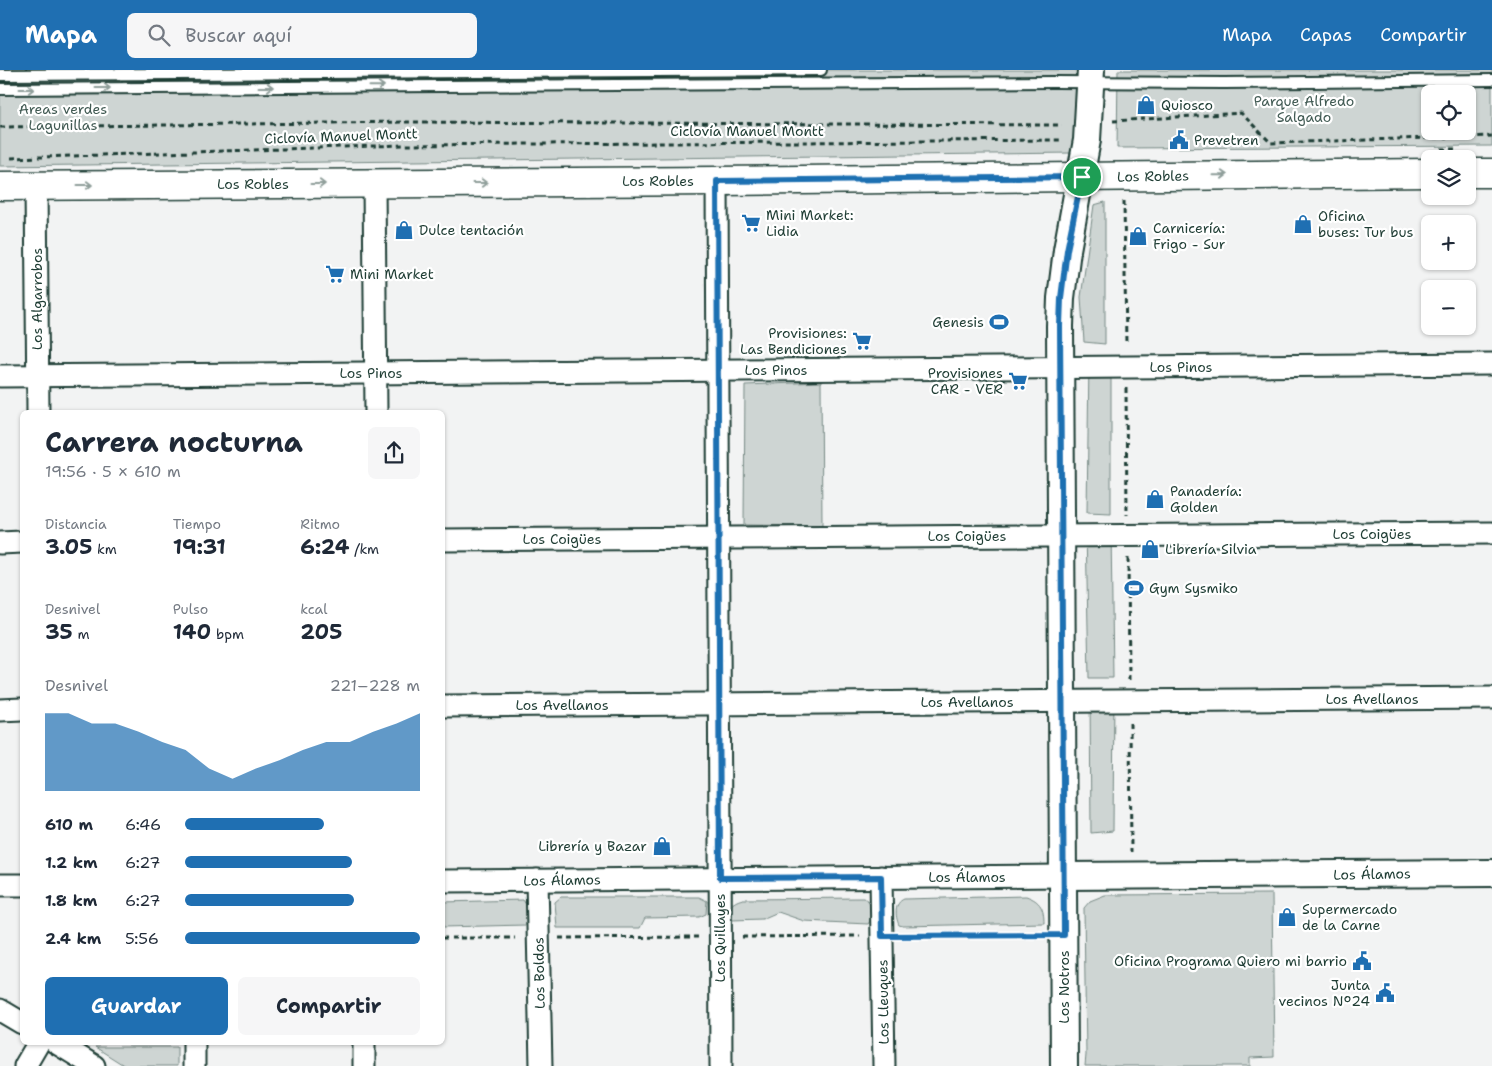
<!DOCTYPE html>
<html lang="es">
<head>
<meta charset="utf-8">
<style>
	body { margin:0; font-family:"Shantell Sans",sans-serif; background:#f6f6f7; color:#1f2937; height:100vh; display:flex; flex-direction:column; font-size:19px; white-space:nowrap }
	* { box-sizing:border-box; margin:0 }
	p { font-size:16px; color:#747a83 }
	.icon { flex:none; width:28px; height:28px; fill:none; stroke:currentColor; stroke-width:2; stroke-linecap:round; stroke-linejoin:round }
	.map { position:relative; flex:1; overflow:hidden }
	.panel { position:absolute; left:20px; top:340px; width:425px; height:635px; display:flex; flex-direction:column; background:#fff; border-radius:8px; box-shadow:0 1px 4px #0004 }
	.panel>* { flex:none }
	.fabs { position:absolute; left:1421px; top:15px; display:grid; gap:10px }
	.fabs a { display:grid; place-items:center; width:55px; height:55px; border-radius:8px; background:#fff; box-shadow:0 1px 4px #0004; font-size:25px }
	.pin { position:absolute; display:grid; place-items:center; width:42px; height:42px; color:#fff; margin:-21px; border:2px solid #fff; border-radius:50%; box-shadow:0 1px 5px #0007 }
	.round { display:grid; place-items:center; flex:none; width:52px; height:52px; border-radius:8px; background:#f6f6f7 }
	.summary { display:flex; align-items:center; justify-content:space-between; height:85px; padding:0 25px }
	h1 { font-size:28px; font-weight:700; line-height:38px }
	.metrics { display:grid; grid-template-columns:repeat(3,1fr); gap:8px; height:85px; padding:5px 25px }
	.metrics div { display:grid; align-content:center }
	.metrics b { font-size:21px; font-weight:700 }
	.metrics small { font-size:14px; font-weight:400 }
	.metrics p { font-size:14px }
	.chart { height:140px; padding:10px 25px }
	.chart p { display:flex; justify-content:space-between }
	.chart svg { width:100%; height:90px; margin-top:5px; fill:#1f6fb2; opacity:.7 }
	.cta { display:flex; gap:10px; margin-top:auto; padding:10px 25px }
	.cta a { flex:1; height:58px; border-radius:8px; background:#1f6fb2; color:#fff; font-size:20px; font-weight:700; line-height:58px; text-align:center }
	.cta a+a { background:#f6f6f7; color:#1f2937 }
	ul { padding:0 25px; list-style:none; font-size:16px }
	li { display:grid; grid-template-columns:80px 60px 1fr; align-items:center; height:38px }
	li i { height:12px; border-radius:6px; background:#1f6fb2 }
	header { display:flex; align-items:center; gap:30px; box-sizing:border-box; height:70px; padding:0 25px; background:#1f6fb2; color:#fff }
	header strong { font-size:24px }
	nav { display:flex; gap:28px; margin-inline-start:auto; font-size:18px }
	.search { width:350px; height:45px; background:#f6f6f7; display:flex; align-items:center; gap:12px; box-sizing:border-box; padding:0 18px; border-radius:8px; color:#747a83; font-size:19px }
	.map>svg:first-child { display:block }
	.green { fill:#ced5d3; stroke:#768984; fill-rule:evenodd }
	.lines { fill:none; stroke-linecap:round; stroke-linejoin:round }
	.service-casing { stroke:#1f3d34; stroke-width:14 }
	.minor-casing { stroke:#1f3d34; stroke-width:25 }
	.tertiary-casing { stroke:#1f3d34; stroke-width:30 }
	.primary-casing { stroke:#1f3d34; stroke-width:31 }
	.path { stroke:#1f3d34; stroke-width:3; stroke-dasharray:5 4; stroke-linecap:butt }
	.service { stroke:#fff; stroke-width:10 }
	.minor { stroke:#fff; stroke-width:21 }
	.tertiary { stroke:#fff; stroke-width:26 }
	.primary { stroke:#fff; stroke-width:28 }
	.oneway { stroke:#8f9e9a }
	.route-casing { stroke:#fff; stroke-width:10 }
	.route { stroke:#1f6fb2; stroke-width:6 }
	.labels { text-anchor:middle; stroke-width:4.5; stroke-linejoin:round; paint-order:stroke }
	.park-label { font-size:14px; fill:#425b54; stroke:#fff }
	.poi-label { font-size:14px; fill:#1f3d34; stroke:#fff; text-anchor:start }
	.street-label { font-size:14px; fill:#1f3d34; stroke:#fff }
</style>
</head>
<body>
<header>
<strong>Mapa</strong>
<div class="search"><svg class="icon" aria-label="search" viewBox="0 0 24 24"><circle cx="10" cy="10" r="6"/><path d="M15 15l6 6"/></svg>Buscar aquí</div>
<nav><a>Mapa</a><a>Capas</a><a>Compartir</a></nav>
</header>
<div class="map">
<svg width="1492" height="996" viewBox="0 0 1492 996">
	<rect width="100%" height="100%" fill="#f2f3f3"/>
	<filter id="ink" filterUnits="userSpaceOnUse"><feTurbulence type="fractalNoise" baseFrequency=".02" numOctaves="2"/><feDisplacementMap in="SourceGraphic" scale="10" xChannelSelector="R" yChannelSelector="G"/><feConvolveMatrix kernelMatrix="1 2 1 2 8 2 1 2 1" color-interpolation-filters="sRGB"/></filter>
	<g filter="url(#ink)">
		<!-- green -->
		<g class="green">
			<polygon points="0,0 1082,0 1082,54 1072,83 0,96"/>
			<path d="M1118,0H1492V76L1117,78ZM1430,24H1468V61H1430Z"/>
			<polygon points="1105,132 1105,274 1084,272 1081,227 1094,135"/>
			<polygon points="1111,289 1111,444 1087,443 1089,290"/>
			<polygon points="821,312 822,456 744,455 745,315"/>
			<polygon points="1086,460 1111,460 1113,608 1089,608"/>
			<polygon points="1114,620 1113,761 1091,763 1090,621"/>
			<polygon points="1272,824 1274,987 1250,988 1250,996 1085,996 1086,985 1084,838 1090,831 1105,825"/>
			<path d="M1026,826C1041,831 1044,839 1044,853L903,856L899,855C895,846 894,833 904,829Z"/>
			<polygon points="561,827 699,827 707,831 706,844 699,847 645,848 640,858 557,858 555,832"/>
			<path d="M863,828C874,832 874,845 868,854L804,851L778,842L762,849L732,850C726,838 731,832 743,829Z"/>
			<polygon points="523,830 527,836 526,855 443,857 443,832"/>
			<polygon points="95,977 177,977 177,996 125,996"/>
		</g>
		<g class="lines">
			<!-- service casing -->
			<g class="service-casing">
				<g id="service">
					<polyline points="0,5 821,0"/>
					<polyline points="0,19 1055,12 1224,13 1492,10"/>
				</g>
			</g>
			<!-- minor casing -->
			<g class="minor-casing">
				<g id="minor">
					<polyline points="717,111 721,996"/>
					<polyline points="374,113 376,342"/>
					<polyline points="36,116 38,342"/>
					<polyline points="0,306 1492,294"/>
					<polyline points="442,470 1492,463"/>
					<polyline points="0,473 22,472"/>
					<polyline points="442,636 1492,628"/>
					<polyline points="0,640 22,639"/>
					<polyline points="881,807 884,996"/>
					<polyline points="537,810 541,996"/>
					<polyline points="442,811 1063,806"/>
					<polyline points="0,815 22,815"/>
					<polyline points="0,940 22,953"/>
					<polyline points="55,972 94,996"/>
					<polyline points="364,972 364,996"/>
					<polyline points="25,996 39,972"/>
					<polyline points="194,996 194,972"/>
				</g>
			</g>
			<!-- tertiary casing -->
			<g class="tertiary-casing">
				<g id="tertiary">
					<polyline points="1063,806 1492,803"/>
					<polyline points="1064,996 1060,256 1061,228 1067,180 1087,70 1091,0"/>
				</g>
			</g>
			<!-- primary casing -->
			<g class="primary-casing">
				<g id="primary">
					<polyline points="1468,103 1492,103"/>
					<polyline points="0,116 717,111 1430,103"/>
				</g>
			</g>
			<!-- path -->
			<g class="path">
				<polyline points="1113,51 1241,43 1271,73 1492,66"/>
				<polyline points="0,57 408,52 1062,55"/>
				<polyline points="1441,79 1457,79"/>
				<polyline points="11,88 404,75 1062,70"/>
				<polyline points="1124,131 1126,275"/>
				<polyline points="1126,318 1127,445"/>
				<polyline points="1128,488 1129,610"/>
				<polyline points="1130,653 1131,782"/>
				<polyline points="904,866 1038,865"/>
				<polyline points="742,867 860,866"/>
				<polyline points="442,868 515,868"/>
				<polyline points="559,868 698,867"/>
			</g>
			<!-- service -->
			<use href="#service" class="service"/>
			<!-- minor -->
			<use href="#minor" class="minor"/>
			<!-- tertiary -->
			<use href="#tertiary" class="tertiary"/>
			<!-- primary -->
			<use href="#primary" class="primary"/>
		</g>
		<!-- one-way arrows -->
		<defs><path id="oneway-shaft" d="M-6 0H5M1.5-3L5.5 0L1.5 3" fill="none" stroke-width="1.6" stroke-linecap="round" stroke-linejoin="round" transform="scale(1.25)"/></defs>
		<g class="oneway">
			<use href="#oneway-shaft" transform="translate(377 16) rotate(-1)"/>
			<use href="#oneway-shaft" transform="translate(266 17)"/>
			<use href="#oneway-shaft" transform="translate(103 18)"/>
			<use href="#oneway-shaft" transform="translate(27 19)"/>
			<use href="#oneway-shaft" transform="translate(1220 105) rotate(-1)"/>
			<use href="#oneway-shaft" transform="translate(480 113)"/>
			<use href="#oneway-shaft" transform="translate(318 114)"/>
			<use href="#oneway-shaft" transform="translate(85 115)"/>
		</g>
	</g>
	<g class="lines" filter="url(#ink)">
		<!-- route casing -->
		<g class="route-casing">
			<polygon id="route" points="1082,107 1067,180 1061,228 1060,256 1064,865 882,866 881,807 720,808 717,111"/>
		</g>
		<!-- route -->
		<use href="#route" class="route"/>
	</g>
	<!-- icons -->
	<defs>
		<g id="shop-bare" transform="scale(1.5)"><path d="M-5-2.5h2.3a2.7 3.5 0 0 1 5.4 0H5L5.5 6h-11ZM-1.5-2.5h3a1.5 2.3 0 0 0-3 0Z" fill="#1f6fb2" stroke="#fff" stroke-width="2.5" paint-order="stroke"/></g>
		<g id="civic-bare" transform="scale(1.5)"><path d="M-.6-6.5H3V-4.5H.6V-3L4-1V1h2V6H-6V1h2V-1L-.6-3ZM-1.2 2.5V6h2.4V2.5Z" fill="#1f6fb2" stroke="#fff" stroke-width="2.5" paint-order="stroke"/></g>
		<g id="supermarket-bare" transform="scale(1.5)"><path d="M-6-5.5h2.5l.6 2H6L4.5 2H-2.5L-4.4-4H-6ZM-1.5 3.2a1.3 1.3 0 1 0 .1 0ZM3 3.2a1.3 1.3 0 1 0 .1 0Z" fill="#1f6fb2" stroke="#fff" stroke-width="2.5" paint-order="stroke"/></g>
		<g id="stadium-bare" transform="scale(1.5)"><path d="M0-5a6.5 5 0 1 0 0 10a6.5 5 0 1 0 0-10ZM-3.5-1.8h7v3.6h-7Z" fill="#1f6fb2" stroke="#fff" stroke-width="2.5" paint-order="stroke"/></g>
	</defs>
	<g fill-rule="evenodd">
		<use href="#shop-bare" x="1146" y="35"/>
		<use href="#civic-bare" x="1179" y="70"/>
		<use href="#supermarket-bare" x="751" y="153"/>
		<use href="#shop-bare" x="1303" y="154"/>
		<use href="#shop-bare" x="404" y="160"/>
		<use href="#shop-bare" x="1138" y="166"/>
		<use href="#supermarket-bare" x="335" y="204"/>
		<use href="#stadium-bare" x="999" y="252"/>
		<use href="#supermarket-bare" x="862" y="271"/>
		<use href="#supermarket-bare" x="1018" y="311"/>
		<use href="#shop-bare" x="1155" y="429"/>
		<use href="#shop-bare" x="1150" y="479"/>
		<use href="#stadium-bare" x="1134" y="518"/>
		<use href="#shop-bare" x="662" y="776"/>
		<use href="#shop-bare" x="1287" y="847"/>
		<use href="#civic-bare" x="1362" y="891"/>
		<use href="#civic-bare" x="1385" y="923"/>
	</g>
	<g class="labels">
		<!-- park labels -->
		<g class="park-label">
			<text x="1304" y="36">Parque Alfredo<tspan x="1304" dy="16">Salgado</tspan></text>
			<text x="63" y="44">Areas verdes<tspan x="63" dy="16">Lagunillas</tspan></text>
		</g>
		<!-- poi labels -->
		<g class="poi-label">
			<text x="1161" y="40">Quiosco</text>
			<text x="1194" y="75">Prevetren</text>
			<text x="766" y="150">Mini Market:<tspan x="766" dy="16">Lidia</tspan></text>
			<text x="1318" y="151">Oficina<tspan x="1318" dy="16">buses: Tur bus</tspan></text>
			<text x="1153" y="163">Carnicería:<tspan x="1153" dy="16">Frigo - Sur</tspan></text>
			<text x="419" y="165">Dulce tentación</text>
			<text x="350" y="209">Mini Market</text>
			<text x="984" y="257" text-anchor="end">Genesis</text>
			<text x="847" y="268" text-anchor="end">Provisiones:<tspan x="847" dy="16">Las Bendiciones</tspan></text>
			<text x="1003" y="308" text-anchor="end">Provisiones<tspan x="1003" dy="16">CAR - VER</tspan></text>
			<text x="1170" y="426">Panadería:<tspan x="1170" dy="16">Golden</tspan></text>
			<text x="1165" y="484">Librería Silvia</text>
			<text x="1149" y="523">Gym Sysmiko</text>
			<text x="647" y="781" text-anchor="end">Librería y Bazar</text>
			<text x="1302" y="844">Supermercado<tspan x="1302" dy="16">de la Carne</tspan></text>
			<text x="1347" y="896" text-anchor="end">Oficina Programa Quiero mi barrio</text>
			<text x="1370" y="920" text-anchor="end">Junta<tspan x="1370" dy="16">vecinos N°24</tspan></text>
		</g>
		<!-- street labels -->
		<g class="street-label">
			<text x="747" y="66">Ciclovía Manuel Montt</text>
			<text transform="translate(341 66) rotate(-2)" y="5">Ciclovía Manuel Montt</text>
			<text transform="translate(1153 106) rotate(-1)" y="5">Los Robles</text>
			<text x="658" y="116">Los Robles</text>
			<text x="253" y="119">Los Robles</text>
			<text transform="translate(37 229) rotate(-90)" y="5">Los Algarrobos</text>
			<text x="1181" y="302">Los Pinos</text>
			<text x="776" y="305">Los Pinos</text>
			<text x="371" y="308">Los Pinos</text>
			<text x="1372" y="469">Los Coigües</text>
			<text x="967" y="471">Los Coigües</text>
			<text x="562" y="474">Los Coigües</text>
			<text x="1372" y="634">Los Avellanos</text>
			<text x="967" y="637">Los Avellanos</text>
			<text x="562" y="640">Los Avellanos</text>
			<text transform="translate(1372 804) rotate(-1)" y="5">Los Álamos</text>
			<text x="967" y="812">Los Álamos</text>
			<text transform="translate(562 810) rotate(-1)" y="5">Los Álamos</text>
			<text transform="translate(720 868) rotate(-90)" y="5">Los Quillayes</text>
			<text transform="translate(539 903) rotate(-91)" y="5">Los Boldos</text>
			<text transform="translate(1064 917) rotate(-90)" y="5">Los Notros</text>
			<text transform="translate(883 932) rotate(-91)" y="5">Los Lleuques</text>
		</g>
	</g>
</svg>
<div class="fabs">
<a><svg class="icon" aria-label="locate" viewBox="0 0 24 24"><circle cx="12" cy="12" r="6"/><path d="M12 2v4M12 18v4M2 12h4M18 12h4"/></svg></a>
<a><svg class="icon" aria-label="layers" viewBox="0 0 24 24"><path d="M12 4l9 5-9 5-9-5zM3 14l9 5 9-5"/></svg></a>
<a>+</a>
<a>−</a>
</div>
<div class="pin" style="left:1082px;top:107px;background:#1e9e55"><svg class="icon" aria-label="arrive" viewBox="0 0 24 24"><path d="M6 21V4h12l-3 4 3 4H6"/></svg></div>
<section class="panel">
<div class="summary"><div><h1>Carrera nocturna</h1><p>19:56 · 5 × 610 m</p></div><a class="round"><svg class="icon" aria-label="share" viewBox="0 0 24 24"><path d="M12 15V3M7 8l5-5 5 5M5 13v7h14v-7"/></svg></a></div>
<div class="metrics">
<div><p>Distancia</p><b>3.05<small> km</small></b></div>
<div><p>Tiempo</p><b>19:31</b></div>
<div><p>Ritmo</p><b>6:24<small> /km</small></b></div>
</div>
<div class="metrics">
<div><p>Desnivel</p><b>35<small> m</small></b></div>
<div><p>Pulso</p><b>140<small> bpm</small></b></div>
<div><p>kcal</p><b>205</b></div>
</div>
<div class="chart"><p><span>Desnivel</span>221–228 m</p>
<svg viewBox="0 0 160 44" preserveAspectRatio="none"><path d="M0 44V6L10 6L20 11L30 11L40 15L50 20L60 24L70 33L80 38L90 33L100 29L110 24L120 20L130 20L140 15L150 11L160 6V44z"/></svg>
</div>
<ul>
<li><b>610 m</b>6:46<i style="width:59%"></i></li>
<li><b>1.2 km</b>6:27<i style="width:71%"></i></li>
<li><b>1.8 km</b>6:27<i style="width:72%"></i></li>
<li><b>2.4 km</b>5:56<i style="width:100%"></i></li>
</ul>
<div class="cta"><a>Guardar</a><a>Compartir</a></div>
</section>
</div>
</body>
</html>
